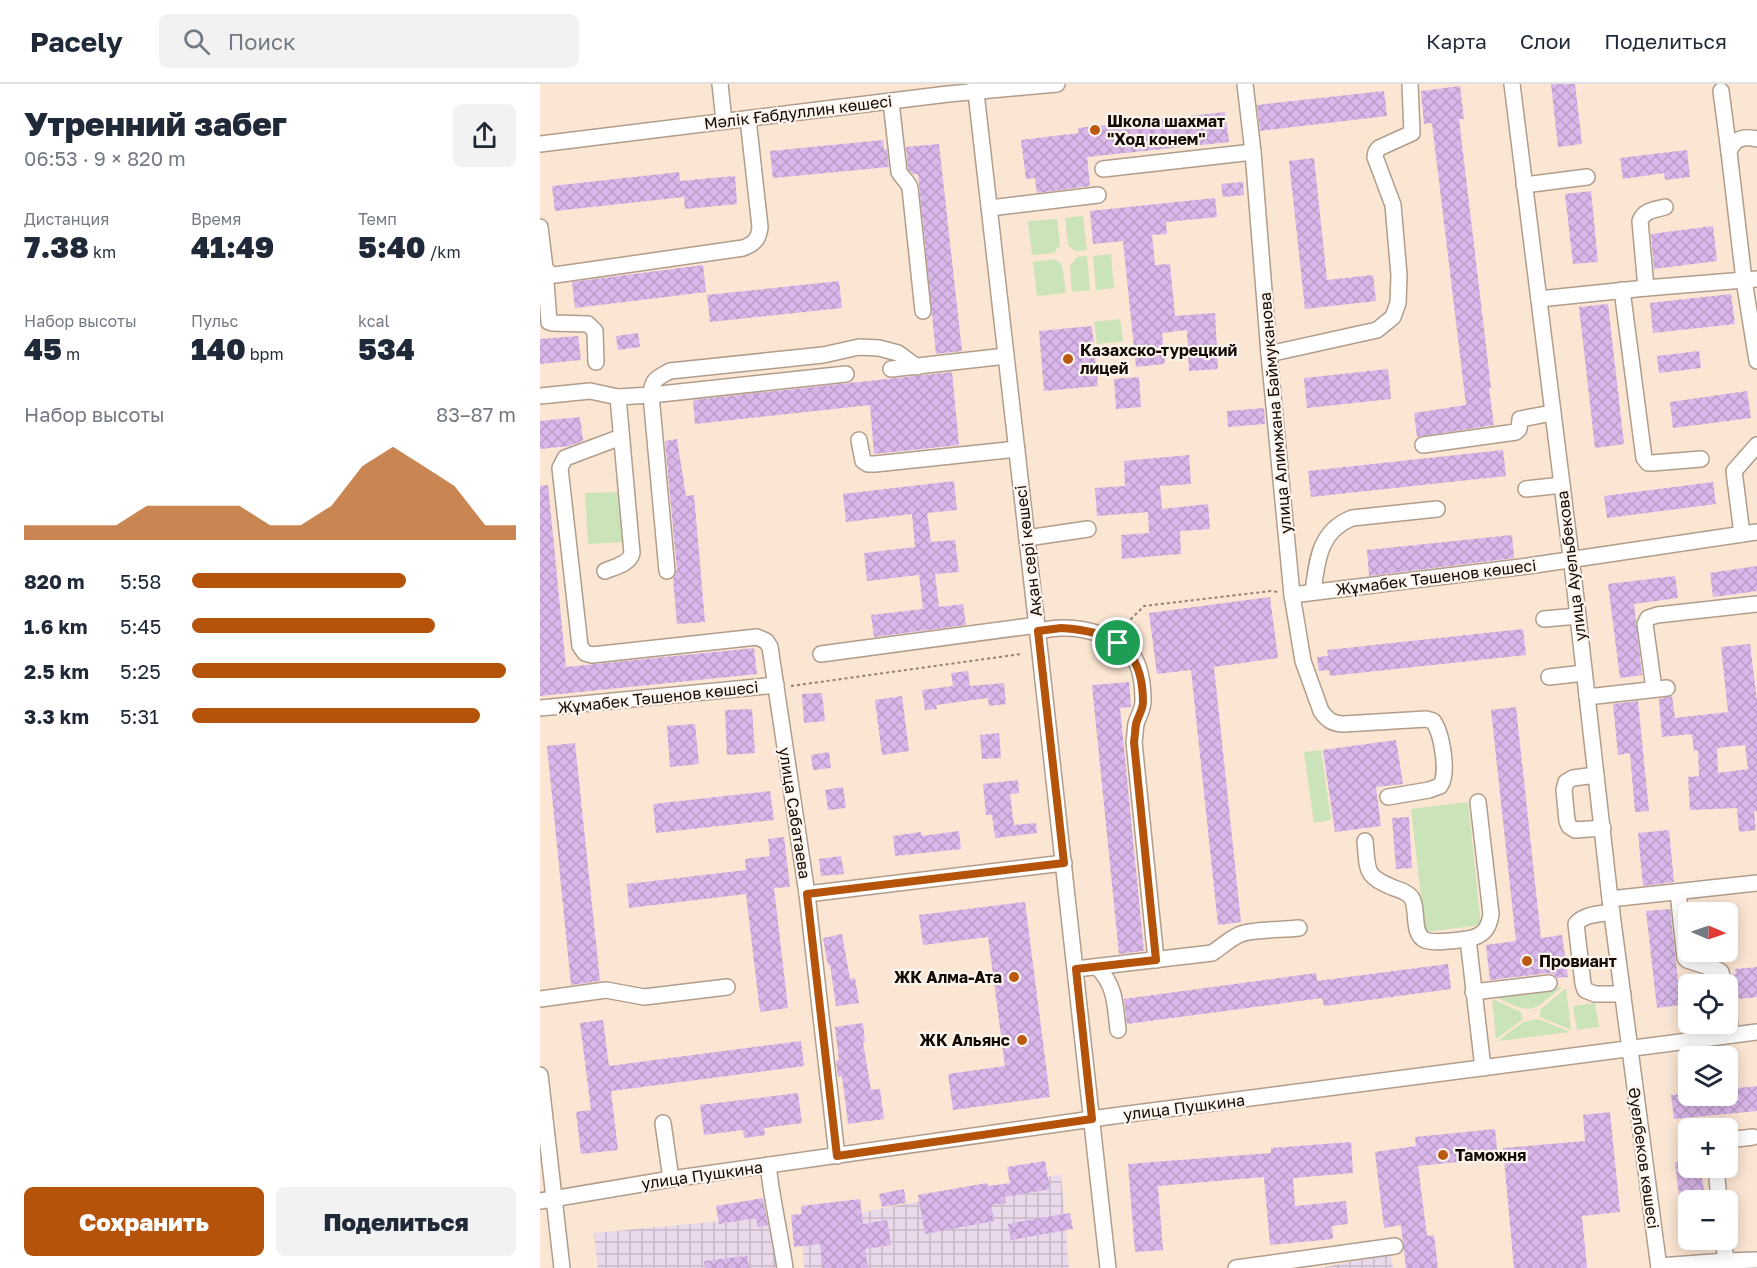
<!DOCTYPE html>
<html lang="ru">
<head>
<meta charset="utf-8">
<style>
	body { margin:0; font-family:"Golos Text",sans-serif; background:#f2f2f3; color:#1f2937; height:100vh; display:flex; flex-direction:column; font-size:22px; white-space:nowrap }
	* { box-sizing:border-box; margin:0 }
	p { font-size:20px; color:#747a83 }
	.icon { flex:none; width:33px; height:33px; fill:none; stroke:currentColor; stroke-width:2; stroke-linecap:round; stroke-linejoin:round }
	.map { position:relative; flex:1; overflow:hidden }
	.drawer { display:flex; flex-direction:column; background:#fff; width:540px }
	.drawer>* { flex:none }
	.needle { width:39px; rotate:92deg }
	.fabs { position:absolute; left:1138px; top:818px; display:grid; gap:12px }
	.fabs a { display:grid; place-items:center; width:60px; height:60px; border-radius:9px; background:#fff; box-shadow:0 3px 15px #0003; font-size:30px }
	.pin { position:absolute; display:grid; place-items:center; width:51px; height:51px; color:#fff; margin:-26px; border:3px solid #fff; border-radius:50%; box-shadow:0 2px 6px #0007 }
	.round { display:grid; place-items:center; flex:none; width:63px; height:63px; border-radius:9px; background:#f2f2f3 }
	.overview { display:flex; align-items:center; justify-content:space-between; height:102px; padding:0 24px }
	h1 { font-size:33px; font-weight:800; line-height:45px }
	.metrics { display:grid; grid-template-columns:repeat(3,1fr); gap:9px; height:102px; padding:6px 24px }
	.metrics div { display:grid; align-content:center }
	.metrics b { font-size:30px; font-weight:800 }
	.metrics small { font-size:16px; font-weight:400 }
	.metrics p { font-size:16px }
	.chart { height:168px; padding:12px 24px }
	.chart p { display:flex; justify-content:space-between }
	.chart svg { width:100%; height:108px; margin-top:6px; fill:#b45309; opacity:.7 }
	.button { display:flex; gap:12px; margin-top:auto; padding:12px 24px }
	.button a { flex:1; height:69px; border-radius:9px; background:#b45309; color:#fff; font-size:24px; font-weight:800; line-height:69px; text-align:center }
	.button a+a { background:#f2f2f3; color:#1f2937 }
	ul { padding:0 24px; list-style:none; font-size:20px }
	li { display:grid; grid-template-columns:96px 72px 1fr; align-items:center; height:45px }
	li i { height:15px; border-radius:8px; background:#b45309 }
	header { display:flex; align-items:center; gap:36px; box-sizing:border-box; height:84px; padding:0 30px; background:#fff; border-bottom:2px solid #e0e1e3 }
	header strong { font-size:28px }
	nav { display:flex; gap:33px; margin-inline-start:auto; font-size:21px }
	.search { width:420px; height:54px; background:#f2f2f3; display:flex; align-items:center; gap:15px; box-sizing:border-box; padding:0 21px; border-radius:9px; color:#747a83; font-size:22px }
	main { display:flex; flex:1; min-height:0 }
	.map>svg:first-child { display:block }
	.industrial { fill:url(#industrial-grid) }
	.green { fill:#cbe3b9 }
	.building { fill:url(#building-cross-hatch); fill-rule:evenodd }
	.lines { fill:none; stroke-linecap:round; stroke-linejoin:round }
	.minor-casing { stroke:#b19d8c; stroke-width:18 }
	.path { stroke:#918275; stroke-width:2; stroke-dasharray:3 3; stroke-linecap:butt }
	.minor { stroke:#fff; stroke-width:15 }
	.route-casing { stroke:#fff; stroke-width:12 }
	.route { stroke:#b45309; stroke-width:8 }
	.poi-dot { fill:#b95a10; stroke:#fef5ee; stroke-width:2 }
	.labels { text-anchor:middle; stroke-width:4.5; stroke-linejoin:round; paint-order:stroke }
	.street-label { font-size:16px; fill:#130c06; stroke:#fef5ee }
	.poi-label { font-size:16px; font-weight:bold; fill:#130c06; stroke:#fef5ee; text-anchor:start }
</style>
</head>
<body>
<header>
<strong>Pacely</strong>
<div class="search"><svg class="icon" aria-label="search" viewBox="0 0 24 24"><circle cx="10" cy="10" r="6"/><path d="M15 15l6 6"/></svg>Поиск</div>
<nav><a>Карта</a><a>Слои</a><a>Поделиться</a></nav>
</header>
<main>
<section class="drawer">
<div class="overview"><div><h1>Утренний забег</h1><p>06:53 · 9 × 820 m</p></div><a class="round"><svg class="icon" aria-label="share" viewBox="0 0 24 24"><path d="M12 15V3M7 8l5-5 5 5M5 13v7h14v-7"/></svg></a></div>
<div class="metrics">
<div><p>Дистанция</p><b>7.38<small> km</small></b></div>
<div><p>Время</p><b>41:49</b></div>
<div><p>Темп</p><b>5:40<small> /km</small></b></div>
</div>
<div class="metrics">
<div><p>Набор высоты</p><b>45<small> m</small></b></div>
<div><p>Пульс</p><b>140<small> bpm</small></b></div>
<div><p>kcal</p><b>534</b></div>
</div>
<div class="chart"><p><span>Набор высоты</span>83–87 m</p>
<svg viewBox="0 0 160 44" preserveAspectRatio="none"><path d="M0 44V38L10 38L20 38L30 38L40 30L50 30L60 30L70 30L80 38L90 38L100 30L110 14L120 6L130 14L140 22L150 38L160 38V44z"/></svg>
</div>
<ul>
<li><b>820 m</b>5:58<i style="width:66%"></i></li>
<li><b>1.6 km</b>5:45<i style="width:75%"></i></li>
<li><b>2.5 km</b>5:25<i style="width:97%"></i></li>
<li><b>3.3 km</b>5:31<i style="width:89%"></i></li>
</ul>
<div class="button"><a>Сохранить</a><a>Поделиться</a></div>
</section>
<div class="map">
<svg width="1217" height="1184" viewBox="0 0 1217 1184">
	<defs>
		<pattern id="industrial-grid" width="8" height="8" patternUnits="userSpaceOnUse" patternTransform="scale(1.5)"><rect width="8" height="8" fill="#ead9eb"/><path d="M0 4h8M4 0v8" fill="none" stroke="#c8b9c8"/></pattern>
		<pattern id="building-cross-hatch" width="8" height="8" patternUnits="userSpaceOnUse" patternTransform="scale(1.5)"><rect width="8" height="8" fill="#d9b7ea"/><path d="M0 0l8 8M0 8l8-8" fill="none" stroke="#b99cc7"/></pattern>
	</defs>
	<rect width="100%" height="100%" fill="#fbe5d3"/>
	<!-- industrial -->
	<g class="industrial">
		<polygon points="521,1090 529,1184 264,1184 261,1140"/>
		<polygon points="236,1132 242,1184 58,1184 54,1149"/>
		<polygon points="851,1170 853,1184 780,1184"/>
	</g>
	<!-- green -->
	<g class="green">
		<polygon points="543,132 547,166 535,167 528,161 525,134"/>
		<polygon points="517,135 520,161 514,169 492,171 488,137"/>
		<polygon points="571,170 574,204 556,206 553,172"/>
		<polygon points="547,172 550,206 532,208 530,182 537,173"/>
		<polygon points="515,175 522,181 526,209 497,212 493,178"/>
		<polygon points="580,235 583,257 557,260 554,238"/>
		<polygon points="81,408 84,458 48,460 45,409"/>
		<polygon points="781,666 791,736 774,739 764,668"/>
		<polygon points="928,718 941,841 885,848 871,725"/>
		<path d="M1022,903C989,931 992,930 953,912Z"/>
		<polygon points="1026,904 1031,946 1000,933 1000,926"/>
		<polygon points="952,915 981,928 982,936 956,955"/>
		<polygon points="1055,919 1059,943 1037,946 1033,922"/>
		<polygon points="998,935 1030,948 958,957 983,938"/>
	</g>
	<!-- building -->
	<g class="building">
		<polygon points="1011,0 1035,0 1042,60 1018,63"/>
		<polygon points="920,2 924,35 919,35 951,304 949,304 954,341 877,353 874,329 926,321 892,39 884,40 881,7"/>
		<polygon points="844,7 847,32 720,47 717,21"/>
		<polygon points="685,28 689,58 547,73 550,102 497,109 495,94 486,95 481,56 539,49 538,44"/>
		<polygon points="343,56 344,66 347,65 349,83 233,94 230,67"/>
		<polygon points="399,60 422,267 396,270 378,90 373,90 368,85 366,63"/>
		<polygon points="1147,66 1150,93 1125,96 1124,89 1083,95 1080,74"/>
		<polygon points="774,74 787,196 833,191 836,217 765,225 749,77"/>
		<polygon points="139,88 140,97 195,92 197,120 145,125 144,113 15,127 12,102"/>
		<polygon points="703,98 704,111 683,113 681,100"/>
		<polygon points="1051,107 1058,178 1033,180 1025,110"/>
		<polygon points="675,114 677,133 626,138 627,150 612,151 615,181 630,180 635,232 675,229 678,285 649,287 647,246 622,249 625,280 596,283 583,157 553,160 550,127"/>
		<polygon points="1173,142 1177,177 1114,185 1111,150"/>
		<polygon points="163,181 166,208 35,224 32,198"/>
		<polygon points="299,197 302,224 170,238 167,211"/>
		<polygon points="1191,210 1195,240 1113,249 1110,219"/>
		<polygon points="1068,220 1084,360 1055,364 1039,223"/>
		<polygon points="552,242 558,302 504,307 499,247"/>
		<polygon points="98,249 100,263 78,266 76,252"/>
		<polygon points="38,252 41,276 0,280 0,255"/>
		<polygon points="1159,267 1161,284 1119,289 1117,272"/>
		<polygon points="848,285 851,315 767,324 764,294"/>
		<polygon points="412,288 419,361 334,370 330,321 155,340 153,316"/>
		<polygon points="599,293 601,323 576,325 574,295"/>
		<polygon points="1207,307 1211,334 1133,344 1130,318"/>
		<polygon points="724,324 725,340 688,343 687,327"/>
		<polygon points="40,333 43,357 29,362 0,365 0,337"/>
		<polygon points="137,355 146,412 154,411 165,538 137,540 133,495 137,486 125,357"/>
		<polygon points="963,366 966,392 771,413 768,387"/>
		<polygon points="649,371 651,400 620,402 622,425 668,420 670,445 640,447 641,470 582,475 581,451 609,449 608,428 557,432 555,404 585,402 584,377"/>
		<polygon points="414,397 417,426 387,429 391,458 415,456 419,488 395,490 399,523 423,520 426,541 334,553 331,531 383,525 379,491 327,497 324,469 375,463 372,430 306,438 303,410"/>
		<polygon points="1173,398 1176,420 1067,434 1064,412"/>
		<polygon points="8,401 26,583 214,564 217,590 0,612 0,402"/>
		<polygon points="972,451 974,474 829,492 827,466"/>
		<polygon points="1217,482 1217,507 1173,513 1170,489"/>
		<polygon points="1135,492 1138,514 1094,520 1102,591 1080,594 1068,500"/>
		<polygon points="730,513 738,574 674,583 701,838 678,841 651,586 617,590 609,529"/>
		<polygon points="983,545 986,571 790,592 789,586 779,587 777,573 788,572 787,566"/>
		<path d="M1210,560L1217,617V727L1214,728L1216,746L1199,748L1197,724L1150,726L1148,693L1159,692L1158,666L1154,667L1152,650L1122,653L1119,615L1132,612L1135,634L1188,628L1181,563ZM1205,661L1208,685L1178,689L1177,664Z"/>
		<polygon points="428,587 430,602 464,599 466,620 449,622 448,614 396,621 397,625 385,626 382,606 413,602 411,589"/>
		<polygon points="589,598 591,623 580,624 604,867 579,870 552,601"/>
		<polygon points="282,609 285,637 264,639 262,610"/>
		<polygon points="362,612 369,667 342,671 335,616"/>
		<polygon points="1098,617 1109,727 1095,728 1090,669 1078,671 1073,620"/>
		<polygon points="976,623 1001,854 1022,851 1028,893 1017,894 1013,890 1008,889 950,896 946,861 976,857 951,626"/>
		<polygon points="212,625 215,669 187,671 185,626"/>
		<polygon points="155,640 159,680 130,683 127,642"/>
		<polygon points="459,649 461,674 442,675 440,651"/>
		<polygon points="856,656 863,700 836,703 841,742 795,748 783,666"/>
		<polygon points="35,659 60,897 31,901 7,662"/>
		<polygon points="289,668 291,684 273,686 271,671"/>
		<polygon points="478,696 479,709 470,710 474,741 496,739 497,749 455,754 452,731 446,731 443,700"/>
		<polygon points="303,703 306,724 288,726 285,706"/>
		<polygon points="230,707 234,736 116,749 113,720"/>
		<polygon points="869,733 872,784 856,785 852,734"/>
		<polygon points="1129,746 1134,798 1103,802 1098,749"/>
		<polygon points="419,747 421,765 355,772 353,752 381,748 382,752"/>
		<polygon points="244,753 250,803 234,804 248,924 220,928 206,810 89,824 87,800 206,786 205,775 230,772 228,755"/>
		<polygon points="301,772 304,790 281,792 279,775"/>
		<polygon points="485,818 510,1013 413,1026 408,990 465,982 448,853 383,861 379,831"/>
		<polygon points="1130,825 1138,896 1149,895 1149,920 1117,924 1106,827"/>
		<polygon points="302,850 310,895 315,894 319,919 296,922 290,880 288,881 283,854"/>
		<polygon points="908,880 911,905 784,922 782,914 587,940 584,915 776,889 777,897"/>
		<polygon points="1217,883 1217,913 1199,915 1197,900 1193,900 1192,890 1196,890 1195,885"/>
		<polygon points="63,936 69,982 261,957 264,982 71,1007 78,1066 41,1070 36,1028 51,1026 40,939"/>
		<polygon points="323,939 325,958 323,958 331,1006 340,1005 344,1035 308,1040 302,992 298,993 296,977 299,976 295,943"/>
		<polygon points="1217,1002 1217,1027 1134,1035 1131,1011 1149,1009 1149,1011 1188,1011 1188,1005"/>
		<polygon points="258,1009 262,1039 224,1044 225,1051 204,1054 203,1046 164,1051 160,1021"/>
		<polygon points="1070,1028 1080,1128 1042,1132 1047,1184 974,1184 963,1064 1045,1057 1043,1031"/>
		<polygon points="955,1045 958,1074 878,1082 887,1152 894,1151 898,1184 866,1184 861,1141 844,1144 835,1068 876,1062 875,1053"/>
		<polygon points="811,1058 813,1089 753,1094 755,1122 806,1117 808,1140 792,1142 793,1155 730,1161 724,1093 618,1102 623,1166 595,1168 588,1080 731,1069 731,1064"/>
		<polygon points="505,1077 510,1105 465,1113 466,1119 451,1121 454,1137 385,1150 378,1111 447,1099 448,1102 470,1099 467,1083"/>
		<polygon points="1149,1077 1149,1083 1161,1083 1165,1116 1149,1116 1149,1136 1142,1137 1135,1078"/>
		<polygon points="364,1105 366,1119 342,1123 339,1110"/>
		<polygon points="223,1114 228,1141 218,1143 216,1134 179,1140 176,1122"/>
		<polygon points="320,1115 323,1140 347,1136 351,1161 325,1165 328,1184 283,1184 280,1160 254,1163 251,1131 262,1130 261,1122"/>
		<polygon points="530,1129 533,1145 471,1156 468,1140"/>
		<polygon points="207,1172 209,1184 165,1184 164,1177"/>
	</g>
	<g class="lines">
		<!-- minor casing -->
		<g class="minor-casing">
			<g id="minor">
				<polyline points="180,0 184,37"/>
				<polyline points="435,0 500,569 568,1184"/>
				<path d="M705,0L713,68L729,270L752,511L763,577L781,627C787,636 793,640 804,640L886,635L893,637C902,649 909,690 900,702L889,706L848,713"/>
				<polyline points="972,0 1034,497 1070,815 1119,1184"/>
				<polyline points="1181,7 1189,68"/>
				<path d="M351,18L359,88C362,94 368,97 370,104L383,227"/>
				<path d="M1217,55C1203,52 1194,54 1189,68L1204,196L1217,277"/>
				<polyline points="0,60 408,10 517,0"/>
				<polyline points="563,85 713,68"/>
				<polyline points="984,101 1047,93"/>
				<polyline points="450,124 558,111"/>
				<path d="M0,143L5,184L9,189L15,191L203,164C214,160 219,155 220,143L208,35"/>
				<polyline points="5,184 9,238 12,239 48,240 55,247 56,278"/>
				<path d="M1106,204L1100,137C1104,126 1115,126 1125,123"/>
				<polyline points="1082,206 1104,374 1108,379 1112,379 1161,375"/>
				<polyline points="999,215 1106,204 1217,195"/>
				<polyline points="729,270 837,246 853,233 858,219 859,191 853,121 835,73 836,68 839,64 872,49 870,0"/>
				<polyline points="351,285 466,272"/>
				<polyline points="0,312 50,307 78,313 111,311 306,290"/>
				<polyline points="81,353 25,374 20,384 40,562 45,569 52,571 217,553 226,557 230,563 267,810 297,1072"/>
				<polyline points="319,356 323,377 328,380 335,380 477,365"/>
				<polyline points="883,361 976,348 979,345 980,335 1012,329"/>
				<polyline points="986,405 1022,401"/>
				<polyline points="1202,450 1194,387 1217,361"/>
				<polyline points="487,454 548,445"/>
				<path d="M65,487C74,483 90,480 92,469L78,313"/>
				<path d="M127,487L111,311C112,295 117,294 130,287L283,271L319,263L339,264L358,269L377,283"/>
				<path d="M773,508C777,477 779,447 812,434L897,425"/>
				<polyline points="752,511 988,482 1217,448"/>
				<polyline points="1004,535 1038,532"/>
				<path d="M498,547C505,546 513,544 521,544C544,543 579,552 593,572C601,584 603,603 603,617C603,626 598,632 596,640C595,646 595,652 594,658L616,876"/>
				<polyline points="281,570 497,541"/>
				<polyline points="1009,593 1044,589"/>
				<polyline points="1114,605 1105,540 1108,534 1117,531 1217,520"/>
				<polyline points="1047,613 1127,604"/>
				<polyline points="0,624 236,601"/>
				<polyline points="1056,691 1033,694 1026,698 1024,706 1027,737 1029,742 1035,746 1063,744"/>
				<path d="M825,757C828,787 824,792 854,804C860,806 867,808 871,813C879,824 871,850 885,856C895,860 917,856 928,855L943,984"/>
				<polyline points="1138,808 1145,874 1147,876 1178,886 1181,888 1184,900"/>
				<polyline points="267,810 524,779"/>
				<polyline points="1070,815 1217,799"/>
				<path d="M1072,828C1060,830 1044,830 1036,840L1043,900L1045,906L1055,910H1083"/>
				<path d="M928,855C943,852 949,845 951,830L938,718"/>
				<path d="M557,883C576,902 575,921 578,946"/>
				<path d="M536,885L672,869C682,863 690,854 701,850C715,845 743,846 759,844"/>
				<polyline points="933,908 1009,899"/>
				<polyline points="0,915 66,906 104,913 187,903"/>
				<polyline points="1188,926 1191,951"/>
				<polyline points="0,991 22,1184"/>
				<polyline points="123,1039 131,1095"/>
				<polyline points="1188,1056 1213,1053"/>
				<path d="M228,1081C232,1116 240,1150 245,1184"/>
				<polyline points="1176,1083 1179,1116"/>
				<polyline points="0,1117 131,1095 573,1032 1217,948"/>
				<polyline points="1183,1155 1186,1177 1217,1176"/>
				<polyline points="1119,1182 1186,1177 1186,1184"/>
				<polyline points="696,1184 855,1162"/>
			</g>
		</g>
		<!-- path -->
		<g class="path">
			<polyline points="585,546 590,536 604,522 731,507 738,508"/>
			<polyline points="251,602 481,570"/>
		</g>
		<!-- minor -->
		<use href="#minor" class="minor"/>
	</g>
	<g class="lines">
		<!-- route casing -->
		<g class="route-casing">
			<path id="route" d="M521,544C572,547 603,562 603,618C603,626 598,632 596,640C595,646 595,652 594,658L616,876L536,885L552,1035L297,1072L267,810L524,779L498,547Z"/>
		</g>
		<!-- route -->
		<use href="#route" class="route"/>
	</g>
	<!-- markers -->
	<g class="poi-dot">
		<circle cx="555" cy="46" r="6"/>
		<circle cx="528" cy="275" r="6"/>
		<circle cx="987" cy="877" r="6"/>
		<circle cx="474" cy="893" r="6"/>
		<circle cx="482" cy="956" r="6"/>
		<circle cx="903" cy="1071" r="6"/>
	</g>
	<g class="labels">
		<!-- street labels -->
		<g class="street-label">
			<text transform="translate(258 28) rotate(-7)" y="6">Мәлік Ғабдуллин көшесі</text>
			<text transform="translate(735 329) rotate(-95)" y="6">улица Алимжана Баймуканова</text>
			<text transform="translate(488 467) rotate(-97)" y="6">Ақан сері көшесі</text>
			<text transform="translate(1031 482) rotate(-97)" y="6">улица Ауельбекова</text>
			<text transform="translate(896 493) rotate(-7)" y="6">Жұмабек Тәшенов көшесі</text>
			<text transform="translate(118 613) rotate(-6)" y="6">Жұмабек Тәшенов көшесі</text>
			<text transform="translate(255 729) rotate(81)" y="6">улица Сабатаева</text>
			<text transform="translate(644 1023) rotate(-7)" y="6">улица Пушкина</text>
			<text transform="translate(1104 1074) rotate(82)" y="6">Әуелбеков көшесі</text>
			<text transform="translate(162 1091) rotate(-8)" y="6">улица Пушкина</text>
		</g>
		<!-- poi labels -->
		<g class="poi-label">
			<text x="567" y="43">Школа шахмат<tspan x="567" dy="18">"Ход конем"</tspan></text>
			<text x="540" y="272">Казахско-турецкий<tspan x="540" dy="18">лицей</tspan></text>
			<text x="999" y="883">Провиант</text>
			<text x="462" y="899" text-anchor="end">ЖК Алма-Ата</text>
			<text x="470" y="962" text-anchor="end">ЖК Альянс</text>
			<text x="915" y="1077">Таможня</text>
		</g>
	</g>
</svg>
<div class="fabs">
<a><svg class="needle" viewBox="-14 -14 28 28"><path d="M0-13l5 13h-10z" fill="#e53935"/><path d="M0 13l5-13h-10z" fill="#747a83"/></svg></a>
<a><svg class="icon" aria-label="locate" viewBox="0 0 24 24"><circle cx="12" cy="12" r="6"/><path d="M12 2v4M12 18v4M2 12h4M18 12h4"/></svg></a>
<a><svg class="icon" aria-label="layers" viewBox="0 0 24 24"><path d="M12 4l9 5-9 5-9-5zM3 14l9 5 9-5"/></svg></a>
<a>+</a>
<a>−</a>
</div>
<div class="pin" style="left:578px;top:559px;background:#1e9e55"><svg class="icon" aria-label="arrive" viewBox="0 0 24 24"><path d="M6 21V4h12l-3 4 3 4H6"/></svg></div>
</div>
</main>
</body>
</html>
